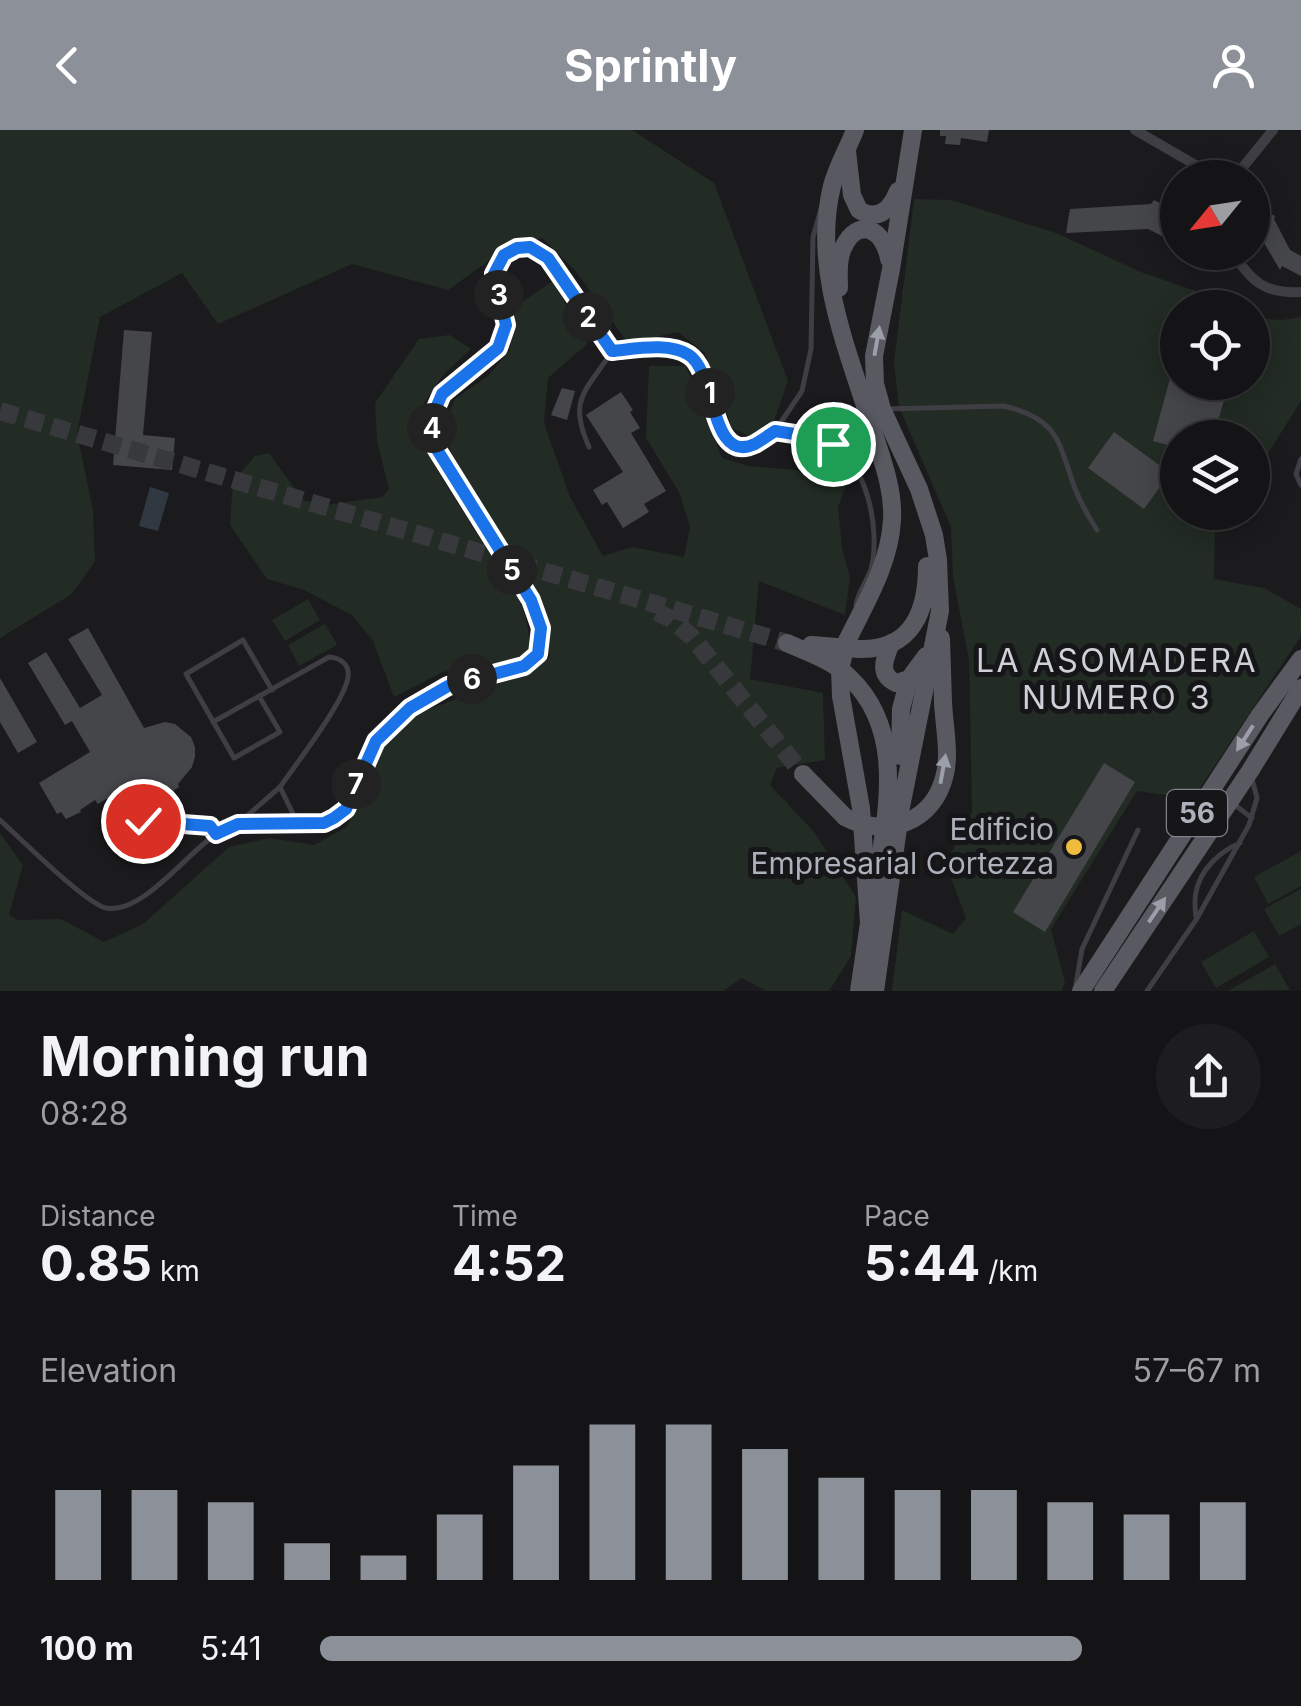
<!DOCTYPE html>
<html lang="en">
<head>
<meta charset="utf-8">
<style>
	body { margin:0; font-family:Inter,sans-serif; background:#1d1d1f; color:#f1f3f6; height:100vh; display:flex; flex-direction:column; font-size:38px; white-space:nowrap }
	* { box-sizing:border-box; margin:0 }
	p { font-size:32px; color:#9d9ea1 }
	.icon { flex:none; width:55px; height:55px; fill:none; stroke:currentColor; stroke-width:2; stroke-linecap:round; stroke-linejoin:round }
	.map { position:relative; height:861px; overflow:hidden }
	.details { display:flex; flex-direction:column; background:#141416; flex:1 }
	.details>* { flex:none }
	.needle { width:65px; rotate:240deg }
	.tools { position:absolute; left:1160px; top:30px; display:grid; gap:20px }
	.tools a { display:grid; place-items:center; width:110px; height:110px; border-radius:50%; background:#141416; box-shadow:0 5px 25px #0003,0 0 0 2px #333335; font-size:50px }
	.pin { position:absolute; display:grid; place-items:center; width:85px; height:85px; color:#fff; margin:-42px; border:5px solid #fff; border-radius:50%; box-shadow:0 2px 10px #0007 }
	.km { position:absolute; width:50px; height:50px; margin:-25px; border-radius:50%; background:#222; color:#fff; font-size:28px; line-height:50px; text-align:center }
	.round { display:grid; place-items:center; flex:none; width:105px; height:105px; border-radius:52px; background:#1d1d1f }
	.overview { display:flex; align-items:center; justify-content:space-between; height:170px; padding:0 40px }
	h1 { font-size:55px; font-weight:700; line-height:75px }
	.figures { display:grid; grid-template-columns:repeat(3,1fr); gap:15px; height:170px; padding:10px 40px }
	.figures div { display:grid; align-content:center }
	.figures b { font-size:50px; font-weight:700 }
	.figures small { font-size:28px; font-weight:400 }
	.figures p { font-size:28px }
	.chart { height:280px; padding:20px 40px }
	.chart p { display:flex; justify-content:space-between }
	.chart svg { width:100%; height:180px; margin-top:10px; stroke:#8c9099; stroke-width:6 }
	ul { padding:0 40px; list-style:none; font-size:32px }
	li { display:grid; grid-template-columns:160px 120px 1fr; align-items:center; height:75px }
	li i { height:25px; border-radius:12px; background:#8c9099 }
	header { display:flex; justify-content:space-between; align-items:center; height:130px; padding:0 40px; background:#8c9099; color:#fff; font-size:45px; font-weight:700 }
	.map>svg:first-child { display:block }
	.green { fill:#222b24 }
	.water { fill:#303941 }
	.building { fill:#45464a }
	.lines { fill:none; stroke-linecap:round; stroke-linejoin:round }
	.primary-tunnel { stroke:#38393d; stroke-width:18; stroke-dasharray:18 9; stroke-linecap:butt }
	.lane { stroke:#3e3e44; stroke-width:5 }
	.street { stroke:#3e3e44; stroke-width:10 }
	.primary { stroke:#585961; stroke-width:18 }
	.primary-bridge { stroke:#585961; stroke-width:18 }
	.oneway { fill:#9c9faa }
	.route-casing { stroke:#fff; stroke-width:20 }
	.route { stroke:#1a73e8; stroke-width:12 }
	.poi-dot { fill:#efbc40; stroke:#161518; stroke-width:4 }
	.labels { text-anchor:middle; stroke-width:10; stroke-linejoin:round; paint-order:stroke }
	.shield { fill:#161518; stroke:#80828b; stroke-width:2.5 }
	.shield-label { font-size:28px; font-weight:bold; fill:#adb1bc }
	.poi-label { font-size:30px; fill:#adb1bc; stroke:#161518; text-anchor:end }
	.neighbourhood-label { font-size:32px; letter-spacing:2.5px; fill:#ced1d8; stroke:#161518 }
</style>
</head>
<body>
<header><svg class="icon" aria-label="back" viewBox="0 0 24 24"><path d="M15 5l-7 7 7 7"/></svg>Sprintly<svg class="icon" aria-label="person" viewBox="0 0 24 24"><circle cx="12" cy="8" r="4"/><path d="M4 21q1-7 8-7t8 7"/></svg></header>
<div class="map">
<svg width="1301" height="861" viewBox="0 0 1301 861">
	<rect width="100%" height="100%" fill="#1b1b1d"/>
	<!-- green -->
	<g class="green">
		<polygon points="0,0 632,0 714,53 788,251 774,291 753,308 732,298 705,223 678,202 628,213 574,139 542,108 511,115 448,160 352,134 218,194 182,143 100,187 77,303 93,380 95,431 72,464 0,508"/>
		<polygon points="914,69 951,70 1056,103 1141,142 1213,167 1224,177 1178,178 1178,252 1252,252 1253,188 1282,190 1301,187 1301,271 1253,347 1252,308 1178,308 1178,382 1227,383 1215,400 1214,449 1264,458 1301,479 1301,506 1184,682 1165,665 1137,661 1051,799 1065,852 1062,861 892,861 902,780 953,804 966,788 946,734 972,682 969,530 953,447 951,397 899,277 894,232"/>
		<polygon points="553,151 587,214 548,248 544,293 570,367 603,426 632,417 684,427 690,397 679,362 646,308 649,236 686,236 722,328 748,336 809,341 848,350 838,377 842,418 850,447 845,485 759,451 750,549 823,563 825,630 777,638 770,655 814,702 856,767 851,826 829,861 766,861 742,848 723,861 0,861 0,703 23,735 9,784 17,790 61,789 104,812 143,794 229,717 269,708 314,715 347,697 379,620 421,582 529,543 550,527 544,485 451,326 445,293 455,269 488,246 510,220 516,176"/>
		<polygon points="450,205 471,219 443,245 424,273 421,301 438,342 520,472 526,488 531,518 518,529 443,542 394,567 373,511 352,485 304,460 267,449 230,395 233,351 255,326 269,323 303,370 326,375 382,367 389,359 377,311 375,273 419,209"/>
		<polygon points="308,469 320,490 285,511 272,490"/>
		<polygon points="325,494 337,515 299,536 288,515"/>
		<polygon points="1301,721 1301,756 1268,774 1254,747"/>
		<polygon points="1301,759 1301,794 1279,806 1264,779"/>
		<polygon points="1254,801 1269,827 1216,858 1201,832"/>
		<polygon points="1275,834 1290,860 1228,861"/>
	</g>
	<!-- water -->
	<polygon class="water" points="150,357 169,363 158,401 139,396"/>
	<!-- building -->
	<g class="building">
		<polygon points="940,0 989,0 987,12 961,8 960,15 945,14 946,6 940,6"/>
		<polygon points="1154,70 1178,83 1178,114 1148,99 1066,103 1070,79 1151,74"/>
		<polygon points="1252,74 1275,86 1274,89 1290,120 1301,126 1301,146 1282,136 1280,140 1257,101 1252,98"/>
		<polygon points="124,200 152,202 143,305 175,308 172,340 113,335"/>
		<polygon points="1175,230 1178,231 1178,252 1215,252 1228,256 1216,298 1195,292 1191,308 1178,308 1178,318 1153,311"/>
		<polygon points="562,258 575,261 567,290 551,285"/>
		<polygon points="621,262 633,280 630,282 640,298 631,303 666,361 644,374 649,382 623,398 607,372 602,375 593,360 623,342 586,285"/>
		<polygon points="1114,302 1170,343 1144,379 1088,338"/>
		<polygon points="88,498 144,598 165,592 175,594 191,607 195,617 195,627 192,637 178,654 179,657 146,679 131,654 98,674 95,670 80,680 81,682 66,689 61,682 57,684 39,653 90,622 72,591 65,595 28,533 46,522 80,578 102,565 68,509"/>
		<polygon points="0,548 37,612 18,623 0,592"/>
		<polygon points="1104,633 1135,652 1045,802 1013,782"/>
	</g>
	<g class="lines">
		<!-- primary-tunnel -->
		<g class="primary-tunnel">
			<polyline points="0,281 787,513"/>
			<polyline points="657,482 671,489 692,507 803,644"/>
		</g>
		<!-- lane -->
		<g class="lane">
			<path d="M885,279L1004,276C1058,289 1058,310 1074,356C1080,372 1088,386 1097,400"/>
			<path d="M775,301C792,304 813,304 829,312C867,331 881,400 871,439C867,451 858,462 856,475"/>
			<path d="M589,317C567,268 587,261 612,221"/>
			<polyline points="1301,329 1296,344 1301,355"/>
			<polyline points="259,566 280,602 234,628 186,544 243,510 272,560"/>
			<path d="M213,592L329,527C340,528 350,534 348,547C345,571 296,634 280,657"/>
			<polyline points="122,671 132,689 210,696 216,703"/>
			<polyline points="1235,675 1252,688"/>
			<path d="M0,690C20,708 85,773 106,778C143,785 189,720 218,703C244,687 293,692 324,693L346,679L376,611L410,578L448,555L523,536L539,524L541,498L531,470L436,318L430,292L442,264L498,218L506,195L494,144L504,125L517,118L530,117L548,128L612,221L645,218L672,219L689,225L703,240L721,303L730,312L742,317L753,315L775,301L802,261L811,219L813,107L821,79"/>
			<polyline points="240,692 280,657 297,692"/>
			<path d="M1196,787C1195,779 1194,770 1196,762C1200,740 1220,721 1240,713"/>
			<polyline points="1076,854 1082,819 1138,700"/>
			<polyline points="1147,861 1196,790 1249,695 1257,668 1252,649"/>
		</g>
		<!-- street -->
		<g class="street">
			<polyline points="1135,0 1218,48"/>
			<polyline points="1234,48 1273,0"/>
			<path d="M1232,122C1251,151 1264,164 1301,162"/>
		</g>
		<!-- primary -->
		<g class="primary">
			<path d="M847,21L852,65L859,80C878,92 891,79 898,61"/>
			<path d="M839,158C839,145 837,130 843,118C858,86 884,99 889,129"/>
			<polyline points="941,508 943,572"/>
			<path d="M847,511C865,474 890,433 892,390C894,357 880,325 871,294C847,218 812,137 832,56C837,37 848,18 855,0"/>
			<path d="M787,513C809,523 832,530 849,547C899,594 890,662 881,723C877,746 876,771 869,793"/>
			<path d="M891,513C885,528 877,544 896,553L909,549L926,526"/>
			<path d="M811,515C827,516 844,518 860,519C913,520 927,480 927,436"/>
			<polyline points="841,566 861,678 869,793 859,861"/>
			<polyline points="900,626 901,579 909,549"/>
			<polyline points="803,644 845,687"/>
			<polyline points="875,861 901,677 940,481 938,430 934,405 919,359 882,279 875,254 874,226 891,139 913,0"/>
			<polyline points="1081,861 1260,585 1301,529"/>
			<polyline points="1103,861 1250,641 1301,558"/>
		</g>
		<!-- primary-bridge -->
		<g class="primary-bridge">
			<polyline points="841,566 840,539 847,511"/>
			<path d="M845,687C886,709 934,693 945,644C950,622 944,595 943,572"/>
		</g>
	</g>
	<!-- one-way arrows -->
	<defs><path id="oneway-solid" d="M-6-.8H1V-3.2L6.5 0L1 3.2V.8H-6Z" transform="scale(2.5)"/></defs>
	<g class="oneway">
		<use href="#oneway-solid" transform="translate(877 211) rotate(-80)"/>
		<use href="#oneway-solid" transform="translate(1245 608) rotate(123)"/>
		<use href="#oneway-solid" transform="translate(943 639) rotate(-80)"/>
		<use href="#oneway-solid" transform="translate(1157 780) rotate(-56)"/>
	</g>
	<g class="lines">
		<!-- route casing -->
		<g class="route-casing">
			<path id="route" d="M143,691L210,696L216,704L238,694L324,693L334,688L346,679L376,611L410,578L448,556L524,536L538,524L541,498L531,470L436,318L430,292L442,264L498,218L506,195L494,144L504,125L517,118L530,117L548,128L612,221C635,219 669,212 689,225C717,243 709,335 755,314C762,310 769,305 775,301L820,308L833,314"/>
		</g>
		<!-- route -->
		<use href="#route" class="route"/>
	</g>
	<!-- markers -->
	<circle class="poi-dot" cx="1074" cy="717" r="10"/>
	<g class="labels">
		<!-- shield labels -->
		<rect class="shield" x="1167" y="660" width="60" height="46" rx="8"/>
		<g class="shield-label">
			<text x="1197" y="693">56</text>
		</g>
		<!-- poi labels -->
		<g class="poi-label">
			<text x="1054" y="710">Edificio<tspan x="1054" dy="34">Empresarial Cortezza</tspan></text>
		</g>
		<!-- neighbourhood labels -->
		<g class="neighbourhood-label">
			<text x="1117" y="542">LA ASOMADERA<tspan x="1117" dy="37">NUMERO 3</tspan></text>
		</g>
	</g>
</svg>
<div class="tools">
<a><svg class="needle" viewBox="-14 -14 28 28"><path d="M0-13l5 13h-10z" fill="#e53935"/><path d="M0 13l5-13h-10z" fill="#9d9ea1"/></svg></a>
<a><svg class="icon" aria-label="locate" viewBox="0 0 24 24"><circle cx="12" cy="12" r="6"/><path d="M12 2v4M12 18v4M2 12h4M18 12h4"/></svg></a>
<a><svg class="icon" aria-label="layers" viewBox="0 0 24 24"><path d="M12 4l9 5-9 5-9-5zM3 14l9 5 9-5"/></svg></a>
</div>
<div class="pin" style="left:833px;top:314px;background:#1e9e55"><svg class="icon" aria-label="arrive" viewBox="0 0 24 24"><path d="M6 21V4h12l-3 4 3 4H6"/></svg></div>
<div class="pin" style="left:143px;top:691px;background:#d93025"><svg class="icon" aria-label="check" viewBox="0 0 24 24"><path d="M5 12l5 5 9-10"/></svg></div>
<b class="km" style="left:710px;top:263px">1</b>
<b class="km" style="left:588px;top:187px">2</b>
<b class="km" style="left:499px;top:165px">3</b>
<b class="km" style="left:432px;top:298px">4</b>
<b class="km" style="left:512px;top:440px">5</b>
<b class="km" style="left:472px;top:549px">6</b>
<b class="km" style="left:356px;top:654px">7</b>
</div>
<section class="details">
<div class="overview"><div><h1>Morning run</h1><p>08:28</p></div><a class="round"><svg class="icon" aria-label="share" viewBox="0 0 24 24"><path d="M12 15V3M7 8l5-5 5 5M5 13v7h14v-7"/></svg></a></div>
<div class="figures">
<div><p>Distance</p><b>0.85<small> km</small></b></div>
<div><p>Time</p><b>4:52</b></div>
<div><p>Pace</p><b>5:44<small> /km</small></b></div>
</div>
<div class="chart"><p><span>Elevation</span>57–67 m</p>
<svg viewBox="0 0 160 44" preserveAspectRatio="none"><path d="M5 44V22M15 44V22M25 44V25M35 44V35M45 44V38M55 44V28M65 44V16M75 44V6M85 44V6M95 44V12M105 44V19M115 44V22M125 44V22M135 44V25M145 44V28M155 44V25"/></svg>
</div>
<ul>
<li><b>100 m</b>5:41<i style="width:81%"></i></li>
</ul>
</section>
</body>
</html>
